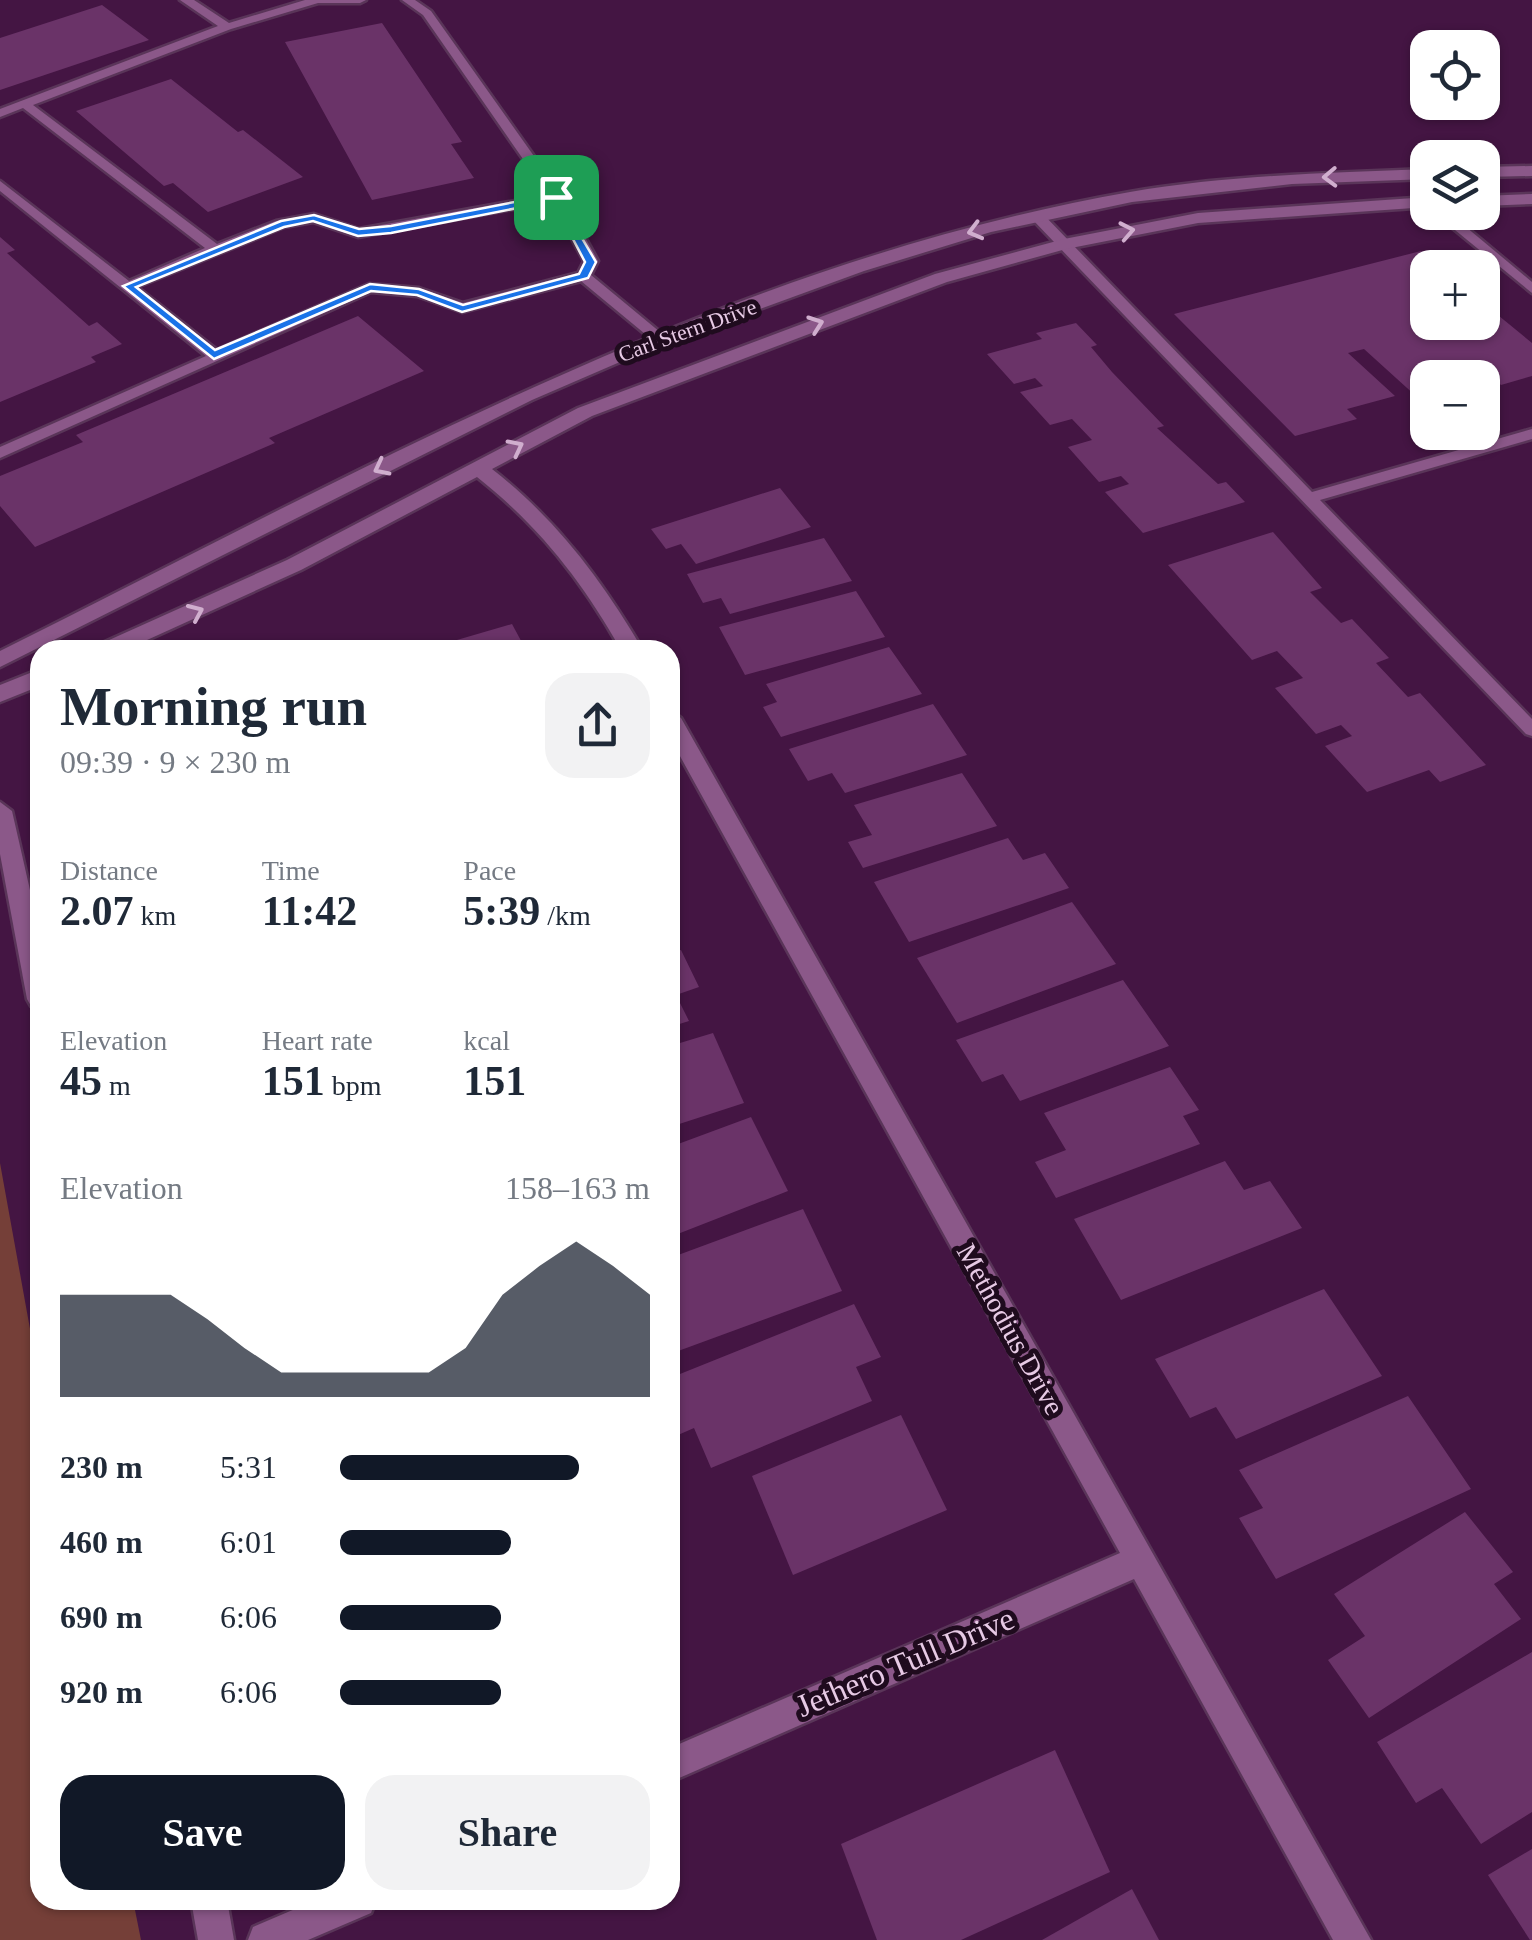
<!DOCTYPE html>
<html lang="en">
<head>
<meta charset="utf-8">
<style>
	body { margin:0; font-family:Georgia,serif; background:#f2f2f3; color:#1f2937; height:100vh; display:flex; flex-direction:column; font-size:38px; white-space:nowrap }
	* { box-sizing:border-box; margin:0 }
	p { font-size:32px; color:#747a83 }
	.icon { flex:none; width:55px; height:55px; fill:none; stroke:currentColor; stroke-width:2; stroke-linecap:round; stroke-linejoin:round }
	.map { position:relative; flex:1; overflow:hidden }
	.side { position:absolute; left:30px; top:640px; width:650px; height:1270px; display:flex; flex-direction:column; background:#fff; border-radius:30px; box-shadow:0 2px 8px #0004 }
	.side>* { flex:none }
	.tools { position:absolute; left:1410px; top:30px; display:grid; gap:20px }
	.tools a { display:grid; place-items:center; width:90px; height:90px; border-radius:20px; background:#fff; box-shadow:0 2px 8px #0004; font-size:50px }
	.pin { position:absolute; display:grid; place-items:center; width:85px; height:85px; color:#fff; margin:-42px; border-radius:20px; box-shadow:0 5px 15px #0006 }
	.round { display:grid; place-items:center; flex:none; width:105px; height:105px; border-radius:30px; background:#f2f2f3 }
	.headline { display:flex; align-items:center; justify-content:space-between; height:170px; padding:0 30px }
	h1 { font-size:55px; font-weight:600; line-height:75px }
	.figures { display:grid; grid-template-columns:repeat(3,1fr); gap:15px; height:170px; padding:10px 30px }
	.figures div { display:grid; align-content:center }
	.figures b { font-size:42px; font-weight:600 }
	.figures small { font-size:28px; font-weight:400 }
	.figures p { font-size:28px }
	.chart { height:280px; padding:20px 30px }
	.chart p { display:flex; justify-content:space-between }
	.chart svg { width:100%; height:180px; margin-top:10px; fill:#111827; opacity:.7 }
	.button { display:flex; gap:20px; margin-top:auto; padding:20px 30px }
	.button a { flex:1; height:115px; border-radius:30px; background:#111827; color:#fff; font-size:40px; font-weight:600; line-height:115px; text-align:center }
	.button a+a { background:#f2f2f3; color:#1f2937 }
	ul { padding:0 30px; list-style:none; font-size:32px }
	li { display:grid; grid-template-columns:160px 120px 1fr; align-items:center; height:75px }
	li i { height:25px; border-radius:12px; background:#111827 }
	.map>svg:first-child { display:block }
	.green { fill:#753f38 }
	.building { fill:#6a3368 }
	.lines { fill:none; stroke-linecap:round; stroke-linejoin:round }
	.service-casing { stroke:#5a3559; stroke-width:5 }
	.minor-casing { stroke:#5a3559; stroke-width:5 }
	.service { fill:#8b5889; fill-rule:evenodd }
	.minor { fill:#8b5889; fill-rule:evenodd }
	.oneway { stroke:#d0aece }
	.route { fill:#1a73e8; stroke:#fff; stroke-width:2.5; fill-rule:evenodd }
	.labels { text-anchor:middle; stroke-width:10; stroke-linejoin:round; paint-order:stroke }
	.far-street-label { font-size:22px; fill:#e7cae5; stroke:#1f0b1e }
	.street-label { font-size:28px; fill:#e7cae5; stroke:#1f0b1e }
	.near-street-label { font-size:32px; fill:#e7cae5; stroke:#1f0b1e }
</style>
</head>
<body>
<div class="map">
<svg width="1532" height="1940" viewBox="0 0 1532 1940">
	<rect width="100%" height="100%" fill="#441543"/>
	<!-- green -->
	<polygon class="green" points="0,1163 40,1384 40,1900 133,1900 141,1940 0,1940"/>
	<!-- building -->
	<g class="building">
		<polygon points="102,5 149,40 0,90 0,38"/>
		<polygon points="382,23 462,142 451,144 474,178 372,200 285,42"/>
		<polygon points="171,79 238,132 243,130 303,177 208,212 173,183 164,186 76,111"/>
		<polygon points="0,237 15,250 7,253 89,326 97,322 122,344 91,357 96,362 0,402"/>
		<polygon points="1421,251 1441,268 1428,268 1428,322 1482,322 1482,302 1532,343 1532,376 1501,385 1490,375 1428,378 1428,407 1364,349 1348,353 1395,396 1347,409 1357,419 1295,436 1174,314"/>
		<polygon points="358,316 424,371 269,438 275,443 35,547 0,506 0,476 83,442 76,435"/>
		<polygon points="1076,323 1097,345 1091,347 1112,372 1164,426 1157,428 1218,484 1226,482 1245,502 1143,533 1105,492 1129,484 1121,476 1099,482 1068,447 1092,440 1072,419 1050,425 1020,392 1043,386 1035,378 1014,384 987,354 1042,339 1036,333"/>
		<polygon points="1482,421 1495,433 1450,445 1436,432 1482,432"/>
		<polygon points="780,488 811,527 696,564 681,544 666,549 651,529"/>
		<polygon points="1273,532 1322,588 1310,592 1341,623 1352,619 1389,658 1376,663 1408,697 1420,693 1486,765 1440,782 1429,770 1367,792 1325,746 1352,736 1341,725 1316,734 1275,688 1303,678 1277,651 1252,660 1168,565"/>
		<polygon points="824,538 852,581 730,614 721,598 703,603 687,574"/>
		<polygon points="856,591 885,637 745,675 719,627"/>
		<polygon points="512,624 526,650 426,650 426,649"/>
		<polygon points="889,647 922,694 781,737 763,707 777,702 766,684"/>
		<polygon points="933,704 967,755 845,793 832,773 808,781 789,749"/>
		<polygon points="962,773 997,826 863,868 848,842 872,835 854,805"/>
		<polygon points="1008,838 1023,860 1045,853 1069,888 909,942 874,882"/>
		<polygon points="1072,902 1116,964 957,1023 917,958"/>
		<polygon points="681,950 699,987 676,995 689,1021 670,1027 670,953"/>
		<polygon points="1123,980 1169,1046 1020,1101 1003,1074 982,1082 956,1040"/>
		<polygon points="713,1033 744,1103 670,1127 670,1046"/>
		<polygon points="1170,1067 1199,1110 1183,1116 1200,1144 1056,1198 1035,1162 1066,1150 1044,1113"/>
		<polygon points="751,1117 788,1191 670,1237 670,1147"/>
		<polygon points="1225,1161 1244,1190 1270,1181 1302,1228 1121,1300 1074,1219"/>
		<polygon points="803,1209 842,1291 670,1354 670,1258"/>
		<polygon points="1324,1289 1382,1376 1236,1439 1216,1407 1190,1418 1155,1359"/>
		<polygon points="854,1304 881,1357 856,1367 872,1401 711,1468 694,1428 678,1435 670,1417 670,1378"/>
		<polygon points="1408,1396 1471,1489 1276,1579 1239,1518 1263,1508 1239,1470"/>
		<polygon points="901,1415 947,1510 793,1575 752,1476"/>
		<polygon points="1465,1512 1513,1572 1494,1584 1521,1619 1369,1718 1328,1660 1365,1636 1334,1594"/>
		<polygon points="1532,1652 1532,1812 1481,1844 1442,1788 1416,1803 1377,1742"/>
		<polygon points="1055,1750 1110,1872 961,1940 877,1940 841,1844"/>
		<polygon points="1532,1849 1532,1940 1530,1940 1488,1875"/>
		<polygon points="1132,1889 1159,1940 1042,1940"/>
	</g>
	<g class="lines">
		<!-- service casing -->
		<g class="service-casing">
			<g id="service">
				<path d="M180,0H194L229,23L305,0H366L360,3H318L231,29L33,105L217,244L276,221L314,214L359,229L548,195L423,15L402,0H415L431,11L563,197L598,261L591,275L666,337V343H656L581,281L462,312L417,296L371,292L0,458V447L206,356L0,191V181L129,281L205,248L23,108L0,117V109L218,26ZM552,202L584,261L578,273L463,303L419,288L369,284L217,350L137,287L284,227L313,222L358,237Z"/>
				<polygon points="1433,212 1448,212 1532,282 1532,293"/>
				<polygon points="1032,213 1042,213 1312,492 1532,429 1532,439 1320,500 1532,719 1532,736 1526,734 1032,219"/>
			</g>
		</g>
		<!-- minor casing -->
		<g class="minor-casing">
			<g id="minor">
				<polygon points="1532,166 1532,176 1482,177 1482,167"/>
				<path d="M1428,169V179L1292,184L1132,202L991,232L864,271L650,349L532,400L0,667V651C363,470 726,263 1130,192C1228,175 1329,173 1428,169Z"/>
				<polygon points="1532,194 1532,204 1482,206 1482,196"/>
				<path d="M1428,197V207L1198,223L1066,249L947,282L592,416L492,469C557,520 601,579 643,650H621C582,581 539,526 477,477L301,570L125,650H95L98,645L287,560L578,408L935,274L1064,239L1198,213Z"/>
				<polygon points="40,669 40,686 0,702 0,685"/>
				<polygon points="670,710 681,718 1371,1940 1333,1940 1134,1579 670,1782 670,1748 1120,1553 670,738"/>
				<polygon points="0,802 12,811 40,934 40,1009 31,1006 27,999 0,854"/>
				<polygon points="191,1900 227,1900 234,1940 198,1940"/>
				<polygon points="316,1900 376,1900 371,1913 308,1940 248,1940 253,1927"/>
			</g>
		</g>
		<!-- service -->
		<use href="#service" class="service"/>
		<!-- minor -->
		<use href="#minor" class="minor"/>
	</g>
	<!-- one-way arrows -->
	<defs><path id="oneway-chevron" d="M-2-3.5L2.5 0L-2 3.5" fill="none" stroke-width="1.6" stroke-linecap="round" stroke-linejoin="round" transform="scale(2.5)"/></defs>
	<g class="oneway">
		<use href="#oneway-chevron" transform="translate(1330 177) rotate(178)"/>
		<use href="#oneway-chevron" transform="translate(975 231) rotate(165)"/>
		<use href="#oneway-chevron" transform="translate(1127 231) rotate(-11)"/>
		<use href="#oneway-chevron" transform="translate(816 324) rotate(-20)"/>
		<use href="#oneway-chevron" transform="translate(516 447) rotate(-27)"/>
		<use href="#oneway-chevron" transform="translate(381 468) rotate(153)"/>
		<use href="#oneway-chevron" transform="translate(196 612) rotate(-24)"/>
	</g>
	<!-- route -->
	<path class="route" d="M556,194L596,262L588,278L462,312L417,295L371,291L214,359L123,286L281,221L314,215L359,229L391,226ZM553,201L585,262L579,274L463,305L419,289L370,284L215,350L136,287L284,227L313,221L358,236L391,233Z"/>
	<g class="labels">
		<!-- far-street labels -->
		<g class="far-street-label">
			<text transform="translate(687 330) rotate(-20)" y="8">Carl Stern Drive</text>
		</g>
		<!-- street labels -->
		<g class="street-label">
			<text transform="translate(1011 1329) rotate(61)" y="10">Methodius Drive</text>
		</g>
		<!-- near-street labels -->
		<g class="near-street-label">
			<text transform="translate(905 1662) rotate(-23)" y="11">Jethero Tull Drive</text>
		</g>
	</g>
</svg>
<div class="tools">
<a><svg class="icon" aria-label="locate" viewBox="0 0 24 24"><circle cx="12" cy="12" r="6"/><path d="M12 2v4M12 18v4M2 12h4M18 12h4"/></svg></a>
<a><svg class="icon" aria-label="layers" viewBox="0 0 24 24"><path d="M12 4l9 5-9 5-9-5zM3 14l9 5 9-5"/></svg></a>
<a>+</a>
<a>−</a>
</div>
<div class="pin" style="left:556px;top:197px;background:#1e9e55"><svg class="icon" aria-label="arrive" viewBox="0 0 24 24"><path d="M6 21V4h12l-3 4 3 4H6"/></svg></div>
<section class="side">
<div class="headline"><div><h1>Morning run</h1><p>09:39 · 9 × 230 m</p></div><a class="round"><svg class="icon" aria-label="share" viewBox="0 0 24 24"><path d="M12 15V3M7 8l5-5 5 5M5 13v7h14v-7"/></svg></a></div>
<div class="figures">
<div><p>Distance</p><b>2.07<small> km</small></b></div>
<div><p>Time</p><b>11:42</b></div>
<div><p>Pace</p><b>5:39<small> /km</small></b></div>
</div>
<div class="figures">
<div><p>Elevation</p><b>45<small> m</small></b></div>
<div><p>Heart rate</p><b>151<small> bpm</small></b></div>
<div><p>kcal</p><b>151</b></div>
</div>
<div class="chart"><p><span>Elevation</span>158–163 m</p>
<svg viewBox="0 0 160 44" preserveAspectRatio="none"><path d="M0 44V19L10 19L20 19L30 19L40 25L50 32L60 38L70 38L80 38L90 38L100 38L110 32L120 19L130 12L140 6L150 12L160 19V44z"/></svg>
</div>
<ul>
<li><b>230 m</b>5:31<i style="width:77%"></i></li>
<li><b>460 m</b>6:01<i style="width:55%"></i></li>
<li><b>690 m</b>6:06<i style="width:52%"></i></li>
<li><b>920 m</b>6:06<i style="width:52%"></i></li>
</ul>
<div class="button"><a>Save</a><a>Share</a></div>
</section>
</div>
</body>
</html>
